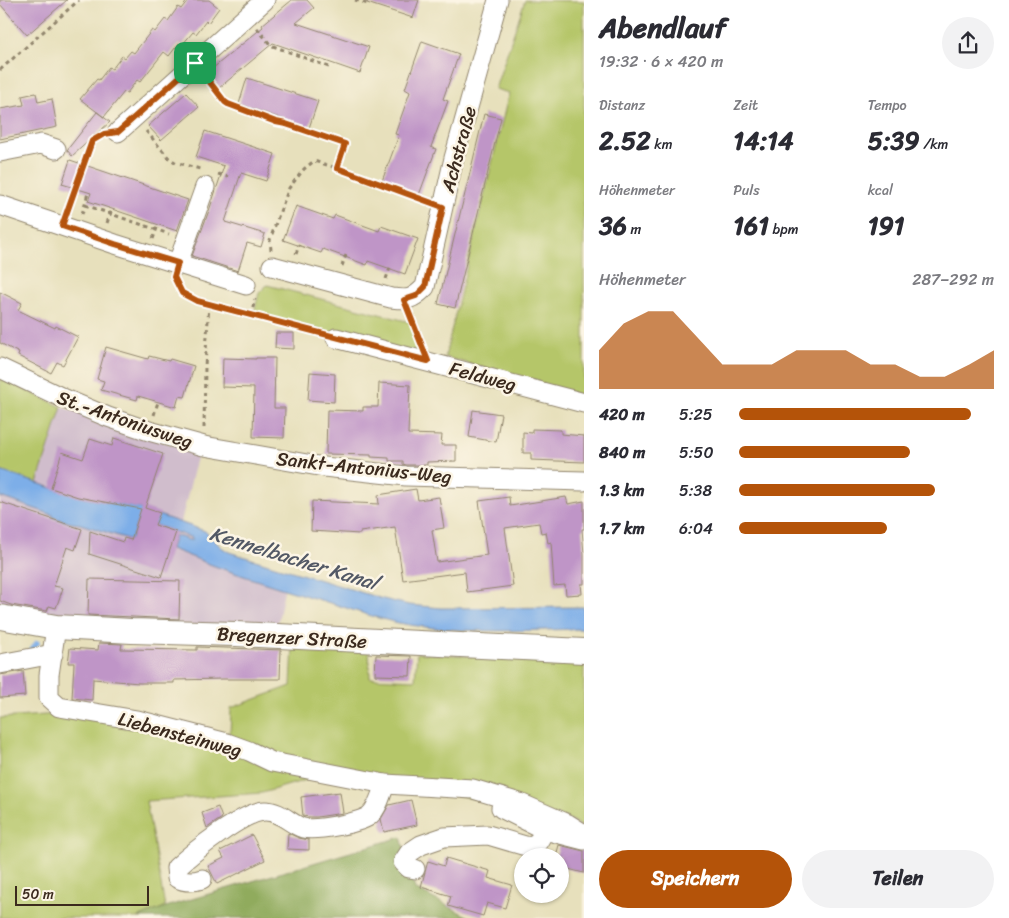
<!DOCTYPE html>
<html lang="de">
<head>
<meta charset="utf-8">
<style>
	body { margin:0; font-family:Sriracha,sans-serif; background:#f2f2f3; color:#2b2b33; height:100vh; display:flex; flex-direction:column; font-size:19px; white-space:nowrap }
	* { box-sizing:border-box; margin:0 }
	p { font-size:16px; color:#7c7c81 }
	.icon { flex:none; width:28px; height:28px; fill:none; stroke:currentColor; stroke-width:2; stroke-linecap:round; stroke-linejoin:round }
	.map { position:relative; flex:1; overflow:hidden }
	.sheet { display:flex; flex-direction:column; background:#fff; width:425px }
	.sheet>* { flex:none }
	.controls { position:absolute; left:514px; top:848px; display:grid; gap:10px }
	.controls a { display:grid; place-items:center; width:55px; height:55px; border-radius:50%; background:#fff; box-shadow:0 1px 4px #0004; font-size:25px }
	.scale { position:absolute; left:15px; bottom:12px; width:134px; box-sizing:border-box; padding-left:5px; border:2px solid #3b2a1e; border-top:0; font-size:14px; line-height:18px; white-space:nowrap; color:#3b2a1e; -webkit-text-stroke:4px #fcf5e5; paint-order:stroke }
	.pin { position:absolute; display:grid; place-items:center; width:42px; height:42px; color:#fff; margin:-21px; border-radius:10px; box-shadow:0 2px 8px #0006 }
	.round { display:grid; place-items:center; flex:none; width:52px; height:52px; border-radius:26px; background:#f2f2f3 }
	.head { display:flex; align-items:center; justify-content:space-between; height:85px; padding:0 15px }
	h1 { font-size:28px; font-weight:800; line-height:38px }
	.figures { display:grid; grid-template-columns:repeat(3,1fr); gap:8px; height:85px; padding:5px 15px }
	.figures div { display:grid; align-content:center }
	.figures b { font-size:25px; font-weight:800 }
	.figures small { font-size:14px; font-weight:400 }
	.figures p { font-size:14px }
	.chart { height:140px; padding:10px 15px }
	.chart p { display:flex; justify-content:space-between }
	.chart svg { width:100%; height:90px; margin-top:5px; fill:#b45309; opacity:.7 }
	.action { display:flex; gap:10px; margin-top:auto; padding:10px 15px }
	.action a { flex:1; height:58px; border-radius:30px; background:#b45309; color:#fff; font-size:20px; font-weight:800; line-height:58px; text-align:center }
	.action a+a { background:#f2f2f3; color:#2b2b33 }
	ul { padding:0 15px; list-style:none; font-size:16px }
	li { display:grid; grid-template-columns:80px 60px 1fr; align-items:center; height:38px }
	li i { height:12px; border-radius:6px; background:#b45309 }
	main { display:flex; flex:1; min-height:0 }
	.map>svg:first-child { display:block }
	.industrial { fill:#d0bdcc }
	.green { fill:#b5c669; stroke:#787844 }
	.forest { fill:#90ab5d; stroke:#666a3e }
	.water { fill:#7daee8; stroke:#5c6c83 }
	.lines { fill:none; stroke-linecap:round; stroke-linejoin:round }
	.stream { stroke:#7daee8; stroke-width:5.5 }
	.building { fill:#bf95c7 }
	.minor-casing { stroke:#91856d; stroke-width:21 }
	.major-casing { stroke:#91856d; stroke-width:26 }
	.path { stroke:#91856d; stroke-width:3; stroke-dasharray:4 4; stroke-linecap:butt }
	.minor { stroke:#fff; stroke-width:19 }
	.major { stroke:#fff; stroke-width:24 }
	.route-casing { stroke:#fff; stroke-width:10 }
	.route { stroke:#b45309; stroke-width:6 }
	.labels { text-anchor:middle; stroke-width:5; stroke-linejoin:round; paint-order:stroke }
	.street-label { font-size:19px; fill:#3b2a1e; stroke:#fcf5e5 }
	.water-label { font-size:20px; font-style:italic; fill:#525865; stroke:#fcf5e5 }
</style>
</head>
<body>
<main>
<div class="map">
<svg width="584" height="918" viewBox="0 0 584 918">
	<rect width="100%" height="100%" fill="#fcf5e5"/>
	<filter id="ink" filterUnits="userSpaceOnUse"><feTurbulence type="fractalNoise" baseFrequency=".02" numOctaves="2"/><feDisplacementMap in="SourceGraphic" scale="10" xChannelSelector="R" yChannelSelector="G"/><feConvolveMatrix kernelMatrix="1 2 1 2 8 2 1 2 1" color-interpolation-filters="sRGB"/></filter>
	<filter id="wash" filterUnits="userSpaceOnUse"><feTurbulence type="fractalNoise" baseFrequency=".0096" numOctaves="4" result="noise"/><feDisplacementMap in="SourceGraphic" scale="20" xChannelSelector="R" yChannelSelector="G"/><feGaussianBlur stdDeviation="1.12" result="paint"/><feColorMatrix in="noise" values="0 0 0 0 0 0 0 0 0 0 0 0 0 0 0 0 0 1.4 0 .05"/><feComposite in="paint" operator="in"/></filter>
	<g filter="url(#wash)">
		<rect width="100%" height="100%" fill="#e7e0bc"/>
		<!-- industrial -->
		<polygon class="industrial" points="62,407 198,453 181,522 205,531 221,547 229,552 288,570 276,632 0,612 0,497"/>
		<!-- green -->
		<g class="green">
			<polygon points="525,0 584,1 584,396 445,357 509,93 495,89"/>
			<polygon points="267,285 410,322 423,356 254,313 259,293"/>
			<polygon points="0,378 62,407 37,483 0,471"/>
			<polygon points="293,645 369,650 370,678 415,680 417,653 584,663 584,828 571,820 385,779 340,770 262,793 146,801 165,907 137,918 0,918 0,718 60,714 230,737 231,708 291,686"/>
		</g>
		<!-- forest -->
		<polygon class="forest" points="401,837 415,889 471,918 137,918 165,907"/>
		<!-- water -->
		<path class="water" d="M0,471L80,497L138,508L205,531L221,547L229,552L383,599L409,605L442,608L584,607V629C529,630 472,634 417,626C391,623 365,614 340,606C300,594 260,582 220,568C203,562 188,555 171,549L175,535L189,540H192V538L138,519L131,540L80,524L71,523L53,517V515L0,497Z"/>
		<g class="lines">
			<!-- stream -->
			<polyline class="stream" points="29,654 37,643"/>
		</g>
		<g id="blocks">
			<!-- building -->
			<g class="building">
				<polygon points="0,0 67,0 27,35 0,4"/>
				<polygon points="188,0 209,0 219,8 208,23 206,21 196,34 193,32 182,45 179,43 169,56 164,52 140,82 137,80 127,93 124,92 104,117 80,99 97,79 99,80 109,67 112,69 122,56 125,58 131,51 134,53 152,30 155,32 165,19 168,21 178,7 181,9"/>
				<polygon points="292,0 307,0 314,8 296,23 369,47 360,73 273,43 219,88 207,73 263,27 262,25"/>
				<polygon points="368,0 419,0 413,18 367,3"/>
				<polygon points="422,41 459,54 443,99 448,101 431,147 436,149 419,195 382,181 399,135 395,134 410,92 405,89"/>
				<polygon points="247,78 318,101 309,128 239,104"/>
				<polygon points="36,93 38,102 52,99 57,127 0,139 0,109 24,105 22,96"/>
				<polygon points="186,93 199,107 161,140 148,126"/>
				<polygon points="97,112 110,122 72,156 67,150"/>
				<polygon points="484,114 501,118 455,308 438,304 468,181"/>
				<polygon points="205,131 275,154 266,181 241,173 225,222 265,234 261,247 247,243 238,271 192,256 210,208 224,166 196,157"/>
				<polygon points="70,160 188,200 177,231 88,201 91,193 62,184"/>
				<polygon points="296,206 333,219 335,215 379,231 381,226 418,239 405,274 368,261 367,265 323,249 321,253 283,240"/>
				<polygon points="0,292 22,303 18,310 55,328 56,326 78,337 63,365 57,362 51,373 18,356 19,353 0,343"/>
				<polygon points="276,333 294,333 294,349 275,348"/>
				<polygon points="106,347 148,359 149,356 169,361 170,359 194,366 185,397 179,396 176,407 138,396 137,400 101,390 104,381 97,379"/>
				<polygon points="223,358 256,359 256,358 275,358 274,408 285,408 284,438 253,437 254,388 222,387"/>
				<polygon points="310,372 335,374 334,402 308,400"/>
				<polygon points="379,383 410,385 408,434 442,435 441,445 456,445 456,461 427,462 427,465 406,465 403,464 403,461 389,461 389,458 371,457 371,455 326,454 327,410 363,411 363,407 378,407"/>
				<polygon points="473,410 501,414 496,442 469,437"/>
				<polygon points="532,429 561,430 561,434 584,436 584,462 531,460 531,453 523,453 523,432 532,433"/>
				<polygon points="114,438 163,454 145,508 160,513 155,525 176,532 161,577 89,554 90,531 123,542 124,538 131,540 141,509 78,497 51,488 62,452 83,459 90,439 112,446"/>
				<polygon points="416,489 418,500 439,497 444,528 432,530 437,562 487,555 479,501 509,497 510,506 566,497 568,504 584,501 584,529 582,529 584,554 584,584 581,584 582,594 566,595 565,585 554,586 551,542 548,543 546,532 541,533 539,523 505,528 513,586 467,592 465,572 403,580 395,527 360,532 360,534 311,531 312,501 379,504 378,495"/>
				<polygon points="0,502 82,529 75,550 67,547 54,586 63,588 56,608 49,606 47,611 11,605 0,601"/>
				<polygon points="89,579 180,581 179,619 88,615"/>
				<polygon points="99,643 122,644 121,649 197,650 197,647 281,650 280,679 223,679 174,680 174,683 139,683 93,679 92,700 72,698 74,663 68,663 70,648 98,650"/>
				<polygon points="376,655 411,656 410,676 375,675"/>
				<polygon points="23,671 25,696 0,698 0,675"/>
				<polygon points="340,792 343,813 317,817 309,817 303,816 301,797"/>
				<polygon points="411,800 417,825 384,832 381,819 389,805"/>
				<polygon points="218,807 222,818 207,828 202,813"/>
				<polygon points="288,833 299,838 309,840 309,850 287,849"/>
				<polygon points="252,835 265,860 217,884 208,866 224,858 220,851"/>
				<polygon points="559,845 584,851 584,873 560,867 560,856 556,856"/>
				<polygon points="446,858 490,871 488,878 512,885 505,908 487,903 483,916 448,906 451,896 421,887 428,861 444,866"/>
			</g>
		</g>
	</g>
	<g filter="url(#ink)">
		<use href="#blocks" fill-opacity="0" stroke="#91856d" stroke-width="1"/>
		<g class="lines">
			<!-- minor casing -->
			<g class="minor-casing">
				<g id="minor">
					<polyline points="118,132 265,0"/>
					<polyline points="0,152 41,144 56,149"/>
					<polyline points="0,205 115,244 246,285"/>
					<polyline points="178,263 205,187"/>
					<path d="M272,266L391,298C409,300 412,300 425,287L454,158L498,0"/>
					<polyline points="336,338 584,403"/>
					<polyline points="0,368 65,399 108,417 149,431 204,446 324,467 406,476 584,481"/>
					<polyline points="56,627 49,675 49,698 59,707 137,720 227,743 249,751 272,762 385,784 473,789 520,803 568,824 584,834"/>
					<polyline points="0,664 53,654"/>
					<polyline points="501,808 545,830 584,840"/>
					<polyline points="415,869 409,868 403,862 409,853 421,845 444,837 488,835 529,847 538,842 545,830"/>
					<path d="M202,879C193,882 185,882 177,878L176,868C192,853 244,811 265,811C281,811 290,824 303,828C315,831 362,823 370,815C377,809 382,793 385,784"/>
				</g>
			</g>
			<!-- major casing -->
			<g class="major-casing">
				<polyline id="major" points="0,617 56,627 132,631 236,634 584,651"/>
			</g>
			<!-- path -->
			<g class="path">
				<polyline points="355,0 368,4"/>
				<polyline points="257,28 269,43 273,46 329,67"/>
				<polyline points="0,70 79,0"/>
				<polyline points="206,77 225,102 229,104 276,122 286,124 345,144 337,168"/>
				<polyline points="146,131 169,158 175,162 200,169"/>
				<polyline points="218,174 228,177"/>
				<polyline points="85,205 169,234"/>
				<polyline points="68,209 92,141 102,135"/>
				<polyline points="82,214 88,193"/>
				<polyline points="107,223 112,209"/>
				<polyline points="153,239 158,225"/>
				<polyline points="271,250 270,240 279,214 289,188 304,169 314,161 337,168 428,202"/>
				<polyline points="296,254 299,245"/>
				<polyline points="342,266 346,255"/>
				<polyline points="386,279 391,265"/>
				<polyline points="177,283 182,293 197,301 320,334"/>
				<polyline points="410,315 420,342"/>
				<polyline points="251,316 255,299"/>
				<polyline points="154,415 158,402"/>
				<polyline points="204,428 205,367 209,304"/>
			</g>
			<!-- minor -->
			<use href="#minor" class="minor"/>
			<!-- major -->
			<use href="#major" class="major"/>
		</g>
	</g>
	<g class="lines" filter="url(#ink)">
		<!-- route casing -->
		<g class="route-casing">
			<polygon id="route" points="195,63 225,102 228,104 276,122 286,124 345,144 337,168 443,207 425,287 416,296 404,300 428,361 197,301 182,293 174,277 178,263 115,244 62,226 92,141 104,134 118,132"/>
		</g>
		<!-- route -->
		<use href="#route" class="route"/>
	</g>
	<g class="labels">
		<!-- street labels -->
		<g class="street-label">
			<text transform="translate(458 149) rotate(-75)" y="7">Achstraße</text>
			<text transform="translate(483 376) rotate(15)" y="7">Feldweg</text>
			<text transform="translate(125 419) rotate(19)" y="7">St.-Antoniusweg</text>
			<text transform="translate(364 467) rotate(6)" y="7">Sankt-Antonius-Weg</text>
			<text transform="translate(292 637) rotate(3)" y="7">Bregenzer Straße</text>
			<text transform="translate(180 734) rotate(15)" y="7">Liebensteinweg</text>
		</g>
		<!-- water labels -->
		<g class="water-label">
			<text transform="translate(294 558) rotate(17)" y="7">Kennelbacher Kanal</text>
		</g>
	</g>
</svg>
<div class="controls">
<a><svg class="icon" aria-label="locate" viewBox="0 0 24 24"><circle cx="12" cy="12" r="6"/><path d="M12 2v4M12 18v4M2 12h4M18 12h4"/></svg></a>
</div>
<div class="scale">50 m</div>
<div class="pin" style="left:195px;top:63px;background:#1e9e55"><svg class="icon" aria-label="arrive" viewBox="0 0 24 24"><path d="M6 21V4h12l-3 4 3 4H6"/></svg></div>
</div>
<section class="sheet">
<div class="head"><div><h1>Abendlauf</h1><p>19:32 · 6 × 420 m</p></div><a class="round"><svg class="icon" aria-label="share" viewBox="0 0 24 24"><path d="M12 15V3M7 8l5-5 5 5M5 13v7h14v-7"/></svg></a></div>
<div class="figures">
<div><p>Distanz</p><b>2.52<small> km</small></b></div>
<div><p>Zeit</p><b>14:14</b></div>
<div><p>Tempo</p><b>5:39<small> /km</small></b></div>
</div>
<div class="figures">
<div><p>Höhenmeter</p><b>36<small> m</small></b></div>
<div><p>Puls</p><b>161<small> bpm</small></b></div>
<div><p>kcal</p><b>191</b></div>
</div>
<div class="chart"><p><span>Höhenmeter</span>287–292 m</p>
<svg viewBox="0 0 160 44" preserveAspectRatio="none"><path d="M0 44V25L10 12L20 6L30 6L40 19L50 32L60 32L70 32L80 25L90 25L100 25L110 32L120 32L130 38L140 38L150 32L160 25V44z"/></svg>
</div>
<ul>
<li><b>420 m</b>5:25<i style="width:91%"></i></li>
<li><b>840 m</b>5:50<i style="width:67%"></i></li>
<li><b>1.3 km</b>5:38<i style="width:77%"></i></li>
<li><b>1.7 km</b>6:04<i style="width:58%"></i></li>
</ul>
<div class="action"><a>Speichern</a><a>Teilen</a></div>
</section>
</main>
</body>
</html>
